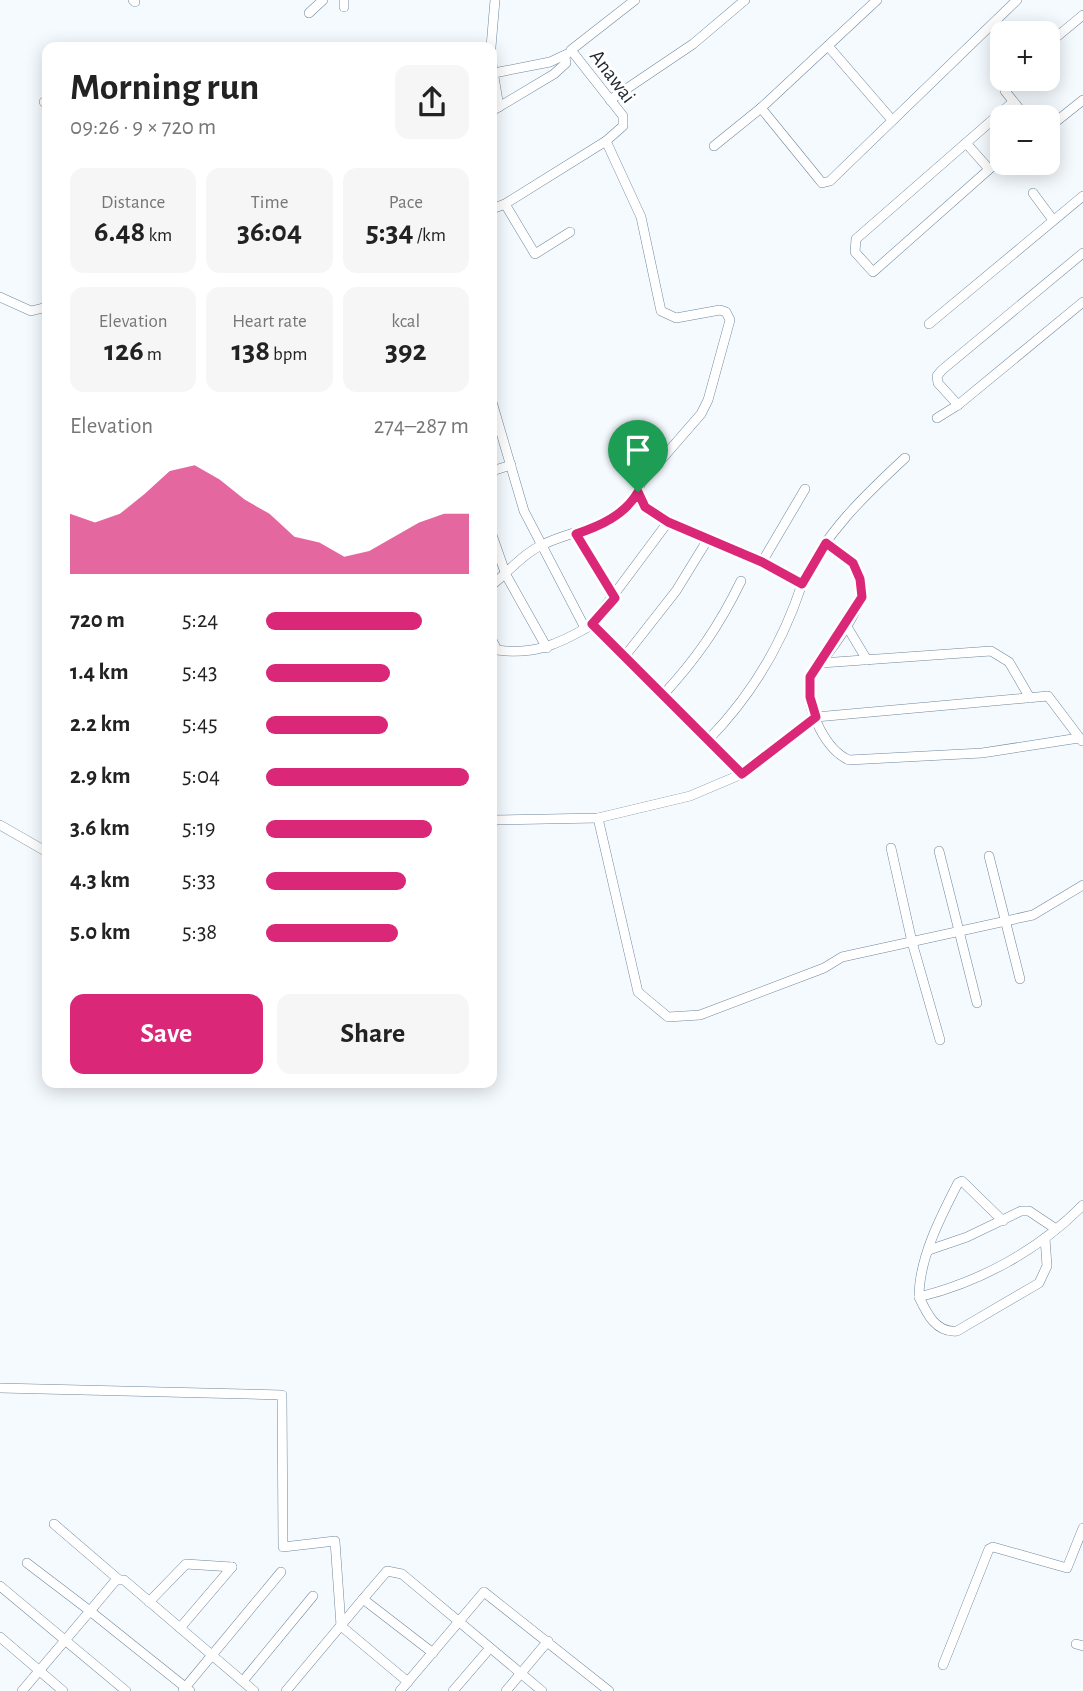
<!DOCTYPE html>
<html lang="en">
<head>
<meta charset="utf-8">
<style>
	body { margin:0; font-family:"Alegreya Sans",sans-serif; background:#f6f6f6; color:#222; height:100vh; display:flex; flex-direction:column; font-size:26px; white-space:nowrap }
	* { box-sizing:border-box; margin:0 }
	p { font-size:23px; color:#767676 }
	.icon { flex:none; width:38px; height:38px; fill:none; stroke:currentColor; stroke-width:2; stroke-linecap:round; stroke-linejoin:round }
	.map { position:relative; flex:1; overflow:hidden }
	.drawer { position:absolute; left:42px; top:42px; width:455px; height:1046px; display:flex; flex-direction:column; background:#fff; border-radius:14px; box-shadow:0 4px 18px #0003 }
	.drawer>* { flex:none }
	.buttons { position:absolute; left:990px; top:21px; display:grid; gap:14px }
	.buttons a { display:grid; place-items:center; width:70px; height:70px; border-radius:14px; background:#fff; box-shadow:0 4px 18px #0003; font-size:35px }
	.pin { position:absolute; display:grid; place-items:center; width:60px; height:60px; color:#fff; margin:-72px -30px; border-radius:50% 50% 50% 0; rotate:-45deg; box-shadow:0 0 7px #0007 }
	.pin .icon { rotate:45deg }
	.round { display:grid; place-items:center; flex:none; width:74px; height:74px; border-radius:14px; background:#f6f6f6 }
	.summary { display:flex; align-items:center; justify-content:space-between; height:119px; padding:0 28px }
	h1 { font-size:38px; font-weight:600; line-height:52px }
	.metrics { display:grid; grid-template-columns:repeat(3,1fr); gap:10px; height:119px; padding:7px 28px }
	.metrics div { display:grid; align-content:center; border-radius:14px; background:#f6f6f6; text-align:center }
	.metrics b { font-size:30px; font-weight:600 }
	.metrics small { font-size:19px; font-weight:400 }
	.metrics p { font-size:19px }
	.chart { height:196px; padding:14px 28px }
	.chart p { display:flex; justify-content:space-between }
	.chart svg { width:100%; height:126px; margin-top:7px; fill:#db2777; opacity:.7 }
	.cta { display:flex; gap:14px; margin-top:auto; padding:14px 28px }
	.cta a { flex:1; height:80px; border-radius:14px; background:#db2777; color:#fff; font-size:28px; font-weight:600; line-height:80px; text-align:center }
	.cta a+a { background:#f6f6f6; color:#222 }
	ul { padding:0 28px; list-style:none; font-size:23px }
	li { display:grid; grid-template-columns:112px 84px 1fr; align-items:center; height:52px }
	li i { height:18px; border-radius:9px; background:#db2777 }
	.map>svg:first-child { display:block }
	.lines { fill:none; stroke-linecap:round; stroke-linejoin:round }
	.minor-casing { stroke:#6f879c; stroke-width:10 }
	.minor { stroke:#fff; stroke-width:9 }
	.route-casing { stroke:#fff; stroke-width:14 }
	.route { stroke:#db2777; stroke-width:9 }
	.labels { text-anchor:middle; stroke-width:6; stroke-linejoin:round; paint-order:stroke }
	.street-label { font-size:21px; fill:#202a32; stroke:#fff }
</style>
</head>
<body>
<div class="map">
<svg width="1083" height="1691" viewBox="0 0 1083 1691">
	<rect width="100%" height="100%" fill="#f5faff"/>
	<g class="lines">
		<!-- minor casing -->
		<g class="minor-casing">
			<g id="minor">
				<polyline points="133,0 135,2"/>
				<path d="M635,0L571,50L623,116V126L606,141L641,217L661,311L676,318L720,310L726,312L730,320L708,400L701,414L640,484L638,492L642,504L668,522L762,562L802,584C824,534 865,495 905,458"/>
				<polyline points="344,7 344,0"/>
				<polyline points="309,13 323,0"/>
				<polyline points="1048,44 1083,15"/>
				<polyline points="828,46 892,120"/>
				<polyline points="491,47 495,0"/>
				<polyline points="492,65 499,107"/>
				<polyline points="494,73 550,62 567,54"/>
				<polyline points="1011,79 1005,91 1026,117"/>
				<polyline points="610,100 693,44 745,0"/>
				<polyline points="44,102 47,101"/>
				<polyline points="761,108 818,178 822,183 830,181 1017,0"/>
				<polyline points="492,111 554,74 566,63 565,58"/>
				<polyline points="1048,128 1083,100"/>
				<polyline points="966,143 989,169"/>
				<polyline points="714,146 761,108 877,0"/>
				<polyline points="1003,157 873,272 855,252 856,239 1013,102"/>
				<polyline points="1033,193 1053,220"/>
				<polyline points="505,204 535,254 570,232"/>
				<polyline points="492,209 505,204 606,141"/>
				<polyline points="1083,253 942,370 937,376 938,383 958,405 1083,302"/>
				<polyline points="0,297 31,311 47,307"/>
				<polyline points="929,324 1083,196"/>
				<polyline points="492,402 524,511 585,628"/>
				<polyline points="937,418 958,405"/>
				<polyline points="492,471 511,465"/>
				<polyline points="576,534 615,598"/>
				<polyline points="492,535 506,575 547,648"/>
				<polyline points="762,562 805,489"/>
				<path d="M492,585C508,572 525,552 544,544C578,528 617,528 638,492"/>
				<polyline points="846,625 867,660"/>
				<path d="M492,640L497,650C533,655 557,645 588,627"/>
				<polyline points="625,656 676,591 708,539"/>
				<path d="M821,663C839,637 878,595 853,563C847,556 834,549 826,543"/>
				<path d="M663,695C697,658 719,626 741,581"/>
				<path d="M1030,698L1009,662L991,651L821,663C815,670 809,676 808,686C808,712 826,750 849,760L982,753L1079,738"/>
				<path d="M709,739C751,696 783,642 802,584"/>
				<polyline points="742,774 816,717 1048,696 1082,741"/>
				<polyline points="598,818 638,992 668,1017 700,1015 824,968 842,957 1033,915 1083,885"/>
				<polyline points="492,820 598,818 690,796 742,774 592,624 668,522"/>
				<polyline points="0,825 47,852"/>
				<polyline points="891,848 912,942 940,1040"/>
				<polyline points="939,851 977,1003"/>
				<polyline points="989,856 1020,979"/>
				<path d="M1003,1221L962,1181L958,1183C941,1216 919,1258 919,1297C980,1282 1039,1250 1083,1205"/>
				<polyline points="929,1250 967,1237 1021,1211 1029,1211 1056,1229"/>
				<path d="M919,1297C927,1314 936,1333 957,1331L1039,1283L1047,1266L1045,1238"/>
				<polyline points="0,1388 282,1395 283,1547 335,1541 341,1626 408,1682"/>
				<polyline points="54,1524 118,1579"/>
				<polyline points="27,1563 90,1611 116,1580 124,1580 254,1691"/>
				<polyline points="0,1586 126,1691"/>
				<polyline points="363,1599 387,1571 402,1574 542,1691"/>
				<polyline points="149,1602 186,1564 232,1567"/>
				<polyline points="180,1628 232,1567"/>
				<polyline points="0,1637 63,1691"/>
				<polyline points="1076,1644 1083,1646"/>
				<polyline points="943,1665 989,1549 993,1547 1067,1568 1083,1528"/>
				<polyline points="243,1681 313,1596"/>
				<polyline points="183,1690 281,1572"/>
				<polyline points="22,1691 90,1611 190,1691"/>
				<polyline points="286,1691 363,1599 433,1653"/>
				<polyline points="400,1691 484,1592 609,1691"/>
				<polyline points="453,1691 490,1648"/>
				<polyline points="506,1691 548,1641"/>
			</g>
		</g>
		<!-- minor -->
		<use href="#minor" class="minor"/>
	</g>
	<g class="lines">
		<!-- route casing -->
		<g class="route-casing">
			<path id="route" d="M638,492L645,507L668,522L762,562L802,584L826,543L853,563L860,579L862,597L810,677V697L816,717L742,774L592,624L615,598L576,534C600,526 625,515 638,492Z"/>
		</g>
		<!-- route -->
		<use href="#route" class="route"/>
	</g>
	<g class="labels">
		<!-- street labels -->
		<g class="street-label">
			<text transform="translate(613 76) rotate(53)" y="7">Anawai</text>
		</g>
	</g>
</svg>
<div class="buttons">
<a>+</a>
<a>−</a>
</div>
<div class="pin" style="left:638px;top:492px;background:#1e9e55"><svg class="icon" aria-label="arrive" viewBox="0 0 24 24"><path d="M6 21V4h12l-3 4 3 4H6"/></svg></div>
<section class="drawer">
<div class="summary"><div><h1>Morning run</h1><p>09:26 · 9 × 720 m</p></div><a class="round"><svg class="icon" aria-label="share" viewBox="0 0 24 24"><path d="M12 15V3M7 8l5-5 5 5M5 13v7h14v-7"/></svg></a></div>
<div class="metrics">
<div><p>Distance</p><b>6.48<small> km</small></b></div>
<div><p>Time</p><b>36:04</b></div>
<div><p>Pace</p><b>5:34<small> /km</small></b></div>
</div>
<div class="metrics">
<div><p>Elevation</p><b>126<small> m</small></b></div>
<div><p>Heart rate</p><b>138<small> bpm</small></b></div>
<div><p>kcal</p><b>392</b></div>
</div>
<div class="chart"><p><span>Elevation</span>274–287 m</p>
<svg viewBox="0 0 160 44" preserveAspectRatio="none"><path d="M0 44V23L10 26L20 23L30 16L40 8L50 6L60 11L70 18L80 23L90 31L100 33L110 38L120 36L130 31L140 26L150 23L160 23V44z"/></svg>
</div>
<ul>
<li><b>720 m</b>5:24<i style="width:77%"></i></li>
<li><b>1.4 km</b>5:43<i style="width:61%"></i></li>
<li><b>2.2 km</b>5:45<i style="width:60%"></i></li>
<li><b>2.9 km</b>5:04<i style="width:100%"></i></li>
<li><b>3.6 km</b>5:19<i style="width:82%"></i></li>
<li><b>4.3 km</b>5:33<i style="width:69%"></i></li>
<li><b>5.0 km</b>5:38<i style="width:65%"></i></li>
</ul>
<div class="cta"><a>Save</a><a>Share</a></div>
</section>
</div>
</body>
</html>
